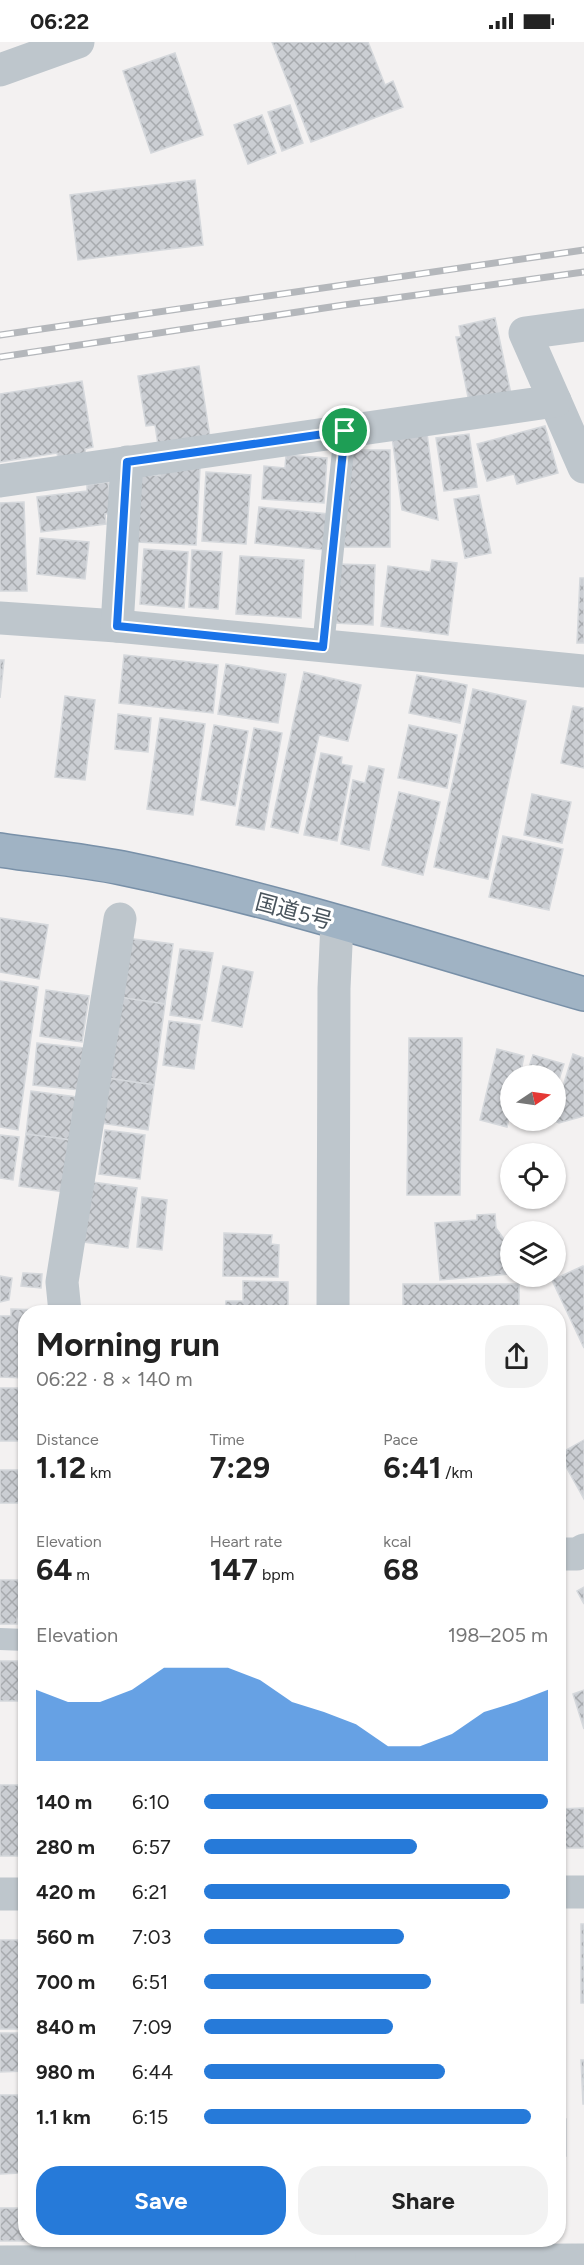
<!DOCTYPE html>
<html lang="en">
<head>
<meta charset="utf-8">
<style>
	body { margin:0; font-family:Figtree,"Noto Sans JP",sans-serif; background:#f2f2f2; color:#222; height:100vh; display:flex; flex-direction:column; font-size:22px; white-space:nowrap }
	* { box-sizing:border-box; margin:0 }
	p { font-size:20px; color:#767676 }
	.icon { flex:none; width:33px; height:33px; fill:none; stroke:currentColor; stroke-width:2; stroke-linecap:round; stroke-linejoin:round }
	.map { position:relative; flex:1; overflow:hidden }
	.side { position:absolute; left:18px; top:1263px; width:548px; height:942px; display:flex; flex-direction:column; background:#fff; border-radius:24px; box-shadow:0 2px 4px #0004 }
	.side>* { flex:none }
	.needle { width:39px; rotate:77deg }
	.buttons { position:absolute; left:500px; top:1023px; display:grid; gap:12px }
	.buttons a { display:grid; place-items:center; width:66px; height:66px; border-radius:50%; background:#fff; box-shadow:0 2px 4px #0004; font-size:30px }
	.pin { position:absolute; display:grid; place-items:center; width:51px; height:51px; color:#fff; margin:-26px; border:3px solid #fff; border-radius:50%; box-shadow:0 2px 6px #0007 }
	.round { display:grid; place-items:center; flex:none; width:63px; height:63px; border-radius:24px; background:#f2f2f2 }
	.headline { display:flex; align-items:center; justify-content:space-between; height:102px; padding:0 18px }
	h1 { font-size:33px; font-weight:700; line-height:45px }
	.figures { display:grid; grid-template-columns:repeat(3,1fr); gap:9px; height:102px; padding:6px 18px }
	.figures div { display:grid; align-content:center }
	.figures b { font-size:30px; font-weight:700 }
	.figures small { font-size:16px; font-weight:400 }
	.figures p { font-size:16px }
	.chart { height:168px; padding:12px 18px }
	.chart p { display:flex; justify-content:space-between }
	.chart svg { width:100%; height:108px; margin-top:6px; fill:#267ad9; opacity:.7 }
	.action { display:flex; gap:12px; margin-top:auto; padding:12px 18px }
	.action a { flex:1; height:69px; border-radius:24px; background:#267ad9; color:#fff; font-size:24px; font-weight:700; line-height:69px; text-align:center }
	.action a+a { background:#f2f2f2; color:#222 }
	ul { padding:0 18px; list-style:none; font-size:20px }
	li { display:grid; grid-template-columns:96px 72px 1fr; align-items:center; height:45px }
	li i { height:15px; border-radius:8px; background:#267ad9 }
	.status { display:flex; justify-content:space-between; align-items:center; height:42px; padding:0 30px; background:#fff; direction:ltr }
	.status svg { height:16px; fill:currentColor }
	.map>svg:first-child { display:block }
	.building { fill:url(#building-cross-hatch); stroke:#d5d8dc; stroke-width:1.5 }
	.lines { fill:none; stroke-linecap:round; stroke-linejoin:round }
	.trunk-casing { stroke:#7890a8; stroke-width:36 }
	.service { stroke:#bec6cc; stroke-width:22 }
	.minor { stroke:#bec6cc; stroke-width:33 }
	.tertiary { stroke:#bec6cc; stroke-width:33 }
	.trunk { stroke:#a0b3c4; stroke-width:33 }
	.rail-casing { stroke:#b4b7bb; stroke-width:7 }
	.rail { stroke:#fff; stroke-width:4.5; stroke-dasharray:14; stroke-linecap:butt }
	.route-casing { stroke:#fff; stroke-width:12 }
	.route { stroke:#1a73e8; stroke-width:8 }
	.labels { text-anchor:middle; stroke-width:6; stroke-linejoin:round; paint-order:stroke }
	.street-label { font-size:22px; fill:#4a555d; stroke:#fff }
</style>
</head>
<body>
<div class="status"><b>06:22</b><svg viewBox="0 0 49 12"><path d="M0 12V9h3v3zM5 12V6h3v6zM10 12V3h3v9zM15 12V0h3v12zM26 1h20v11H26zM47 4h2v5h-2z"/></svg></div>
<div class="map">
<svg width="584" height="2223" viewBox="0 0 584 2223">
	<defs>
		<pattern id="building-cross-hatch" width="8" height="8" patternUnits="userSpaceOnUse" patternTransform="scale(1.5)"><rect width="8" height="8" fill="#cbced3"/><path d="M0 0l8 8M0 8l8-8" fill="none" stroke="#a7aaae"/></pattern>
	</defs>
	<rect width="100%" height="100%" fill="#f3f1f1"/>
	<!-- building -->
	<g class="building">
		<polygon points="272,0 368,0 385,43 393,39 403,65 311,100"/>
		<polygon points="175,11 203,93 151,111 123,29"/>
		<polygon points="290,63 303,101 282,109 268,70"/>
		<polygon points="262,73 276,111 248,122 234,83"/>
		<polygon points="195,138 203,203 78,218 70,153"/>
		<polygon points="495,276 511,352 469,360 456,295 461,295 459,284"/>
		<polygon points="199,324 210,395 158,403 155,383 146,384 138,334"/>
		<polygon points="82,339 93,405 85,407 86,416 59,421 57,411 0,420 0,352"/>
		<polygon points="545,384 558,431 517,442 514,432 487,439 477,402"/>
		<polygon points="427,391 438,478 402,468 392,395"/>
		<polygon points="469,392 477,445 444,449 436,396"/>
		<rect x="344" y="408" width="46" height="97"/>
		<polygon points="286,413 327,416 324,461 262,457 264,424 285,426"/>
		<polygon points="161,424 200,426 196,503 137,500 141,432 160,434"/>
		<polygon points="206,430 251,433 246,502 202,499"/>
		<polygon points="108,440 112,471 105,472 106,482 41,490 37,455 87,449 87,443"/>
		<polygon points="479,453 491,511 465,516 454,457"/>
		<polygon points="24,460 27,549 0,549 0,461"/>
		<polygon points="259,465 329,472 326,508 255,501"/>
		<polygon points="40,496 89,500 85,537 37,532"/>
		<polygon points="144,507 188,510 184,566 140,562"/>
		<polygon points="192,508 222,510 218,567 189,565"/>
		<polygon points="240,514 304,518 301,576 236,572"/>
		<polygon points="432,518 457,521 448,593 381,584 388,524 430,530"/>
		<polygon points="336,522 375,523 373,583 334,581"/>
		<polygon points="580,536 584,536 584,601 577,601"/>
		<polygon points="124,613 218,623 213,671 119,661"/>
		<polygon points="0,618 4,618 0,656"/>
		<polygon points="226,622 286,632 278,681 218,672"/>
		<polygon points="304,630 361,643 348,699 319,693 298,791 271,785"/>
		<polygon points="417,633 467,643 460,681 409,671"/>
		<polygon points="473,647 526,659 488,837 434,825"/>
		<polygon points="65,654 95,658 85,738 55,735"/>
		<polygon points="573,664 584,666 584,726 561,721"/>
		<polygon points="118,672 151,676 148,710 115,707"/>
		<polygon points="160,676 205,682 193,773 147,767"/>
		<polygon points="214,683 248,689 235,764 201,758"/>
		<polygon points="409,683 457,693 447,746 398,736"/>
		<polygon points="254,686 282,691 264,788 236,783"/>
		<polygon points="321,711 342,715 341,722 352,724 337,799 304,793"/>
		<polygon points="369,724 384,727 369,808 341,802 353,738 365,741"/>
		<polygon points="399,750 440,760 423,833 382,823"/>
		<polygon points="532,752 571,760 562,801 524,793"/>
		<polygon points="503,794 563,807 549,868 489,855"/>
		<polygon points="0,876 48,883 39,937 0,930"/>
		<polygon points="126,896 173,902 165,962 118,955"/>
		<polygon points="180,907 213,911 202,978 170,973"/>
		<polygon points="223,924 253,930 242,985 212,979"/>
		<polygon points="0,939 38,945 18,1088 0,1085"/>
		<polygon points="46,948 89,954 82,1000 40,994"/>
		<polygon points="118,955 165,962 154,1043 107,1036"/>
		<polygon points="169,979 200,983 194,1027 163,1023"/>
		<polygon points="409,996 462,996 460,1153 407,1153"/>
		<polygon points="37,1001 84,1006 80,1048 33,1043"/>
		<polygon points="497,1007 524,1014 520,1034 510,1034 510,1072 507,1085 480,1078"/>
		<polygon points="573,1012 584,1016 584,1074 559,1081 553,1078 555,1078 555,1070"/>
		<polygon points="533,1013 564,1022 555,1050 555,1034 526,1034"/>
		<polygon points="107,1036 154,1043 148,1088 101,1081"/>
		<polygon points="31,1049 77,1055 71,1098 26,1092"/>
		<polygon points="105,1088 145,1093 140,1137 99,1132"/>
		<polygon points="26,1092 71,1098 65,1150 19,1144"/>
		<polygon points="0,1093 19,1095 13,1138 0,1136"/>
		<polygon points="92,1140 137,1146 128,1206 84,1200"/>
		<polygon points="142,1155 167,1158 162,1208 137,1205"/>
		<polygon points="495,1172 496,1186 506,1200 509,1232 440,1238 435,1181 477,1178 477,1173"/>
		<polygon points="224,1191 272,1193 271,1202 279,1203 278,1235 223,1234"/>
		<polygon points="583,1224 584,1225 584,1306 552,1238"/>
		<polygon points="23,1231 42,1232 41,1246 21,1244"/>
		<polygon points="0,1234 12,1236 9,1258 0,1260"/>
		<polygon points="243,1239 288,1240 288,1270 225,1270 226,1259 243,1259"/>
		<rect x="403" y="1242" width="116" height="28"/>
		<polygon points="11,1267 43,1268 43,1270 26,1270 26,1336 0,1335 0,1274 11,1274"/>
		<rect x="0" y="1346" width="26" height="53"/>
		<polygon points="584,1398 584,1457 559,1412"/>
		<rect x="0" y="1428" width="26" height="33"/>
		<polygon points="0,1538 26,1538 26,1576 17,1576 17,1582 0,1582"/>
		<polygon points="584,1545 584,1562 577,1549"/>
		<rect x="0" y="1619" width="26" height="40"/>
		<polygon points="584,1648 584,1687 573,1652"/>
		<rect x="0" y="1743" width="26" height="71"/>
		<polygon points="584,1766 584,1806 558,1806 558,1767"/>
		<rect x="581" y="1882" width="3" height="79"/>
		<rect x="0" y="1898" width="26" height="89"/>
		<polygon points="558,1907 561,1907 563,1976 558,1976"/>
		<polygon points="0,1991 26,1991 26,2029 0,2030"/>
		<polygon points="581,2018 584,2018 584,2062 583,2062"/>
		<polygon points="0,2053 19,2053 20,2131 0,2132"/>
		<polygon points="558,2077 566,2077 566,2114 558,2115"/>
		<polygon points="0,2166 26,2166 26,2198 28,2199 0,2199"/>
	</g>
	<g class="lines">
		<!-- trunk casing -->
		<g class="trunk-casing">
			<path id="trunk" d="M0,808C40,814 82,818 122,826C278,858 431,908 584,952"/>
		</g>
		<!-- service -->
		<g class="service">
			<polyline points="323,605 345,389"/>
			<polyline points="0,1597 26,1598"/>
		</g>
		<!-- minor -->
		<g class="minor">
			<polyline points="555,359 584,425"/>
			<polyline points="0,439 555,359 525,291 584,283"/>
			<polyline points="0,576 117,584 584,629"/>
			<polyline points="117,584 127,420"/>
			<polyline points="65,1270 62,1240 120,877"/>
			<polyline points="558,1512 577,1512 584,1508"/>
			<polyline points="0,2220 584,2218"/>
		</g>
		<!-- tertiary -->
		<g class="tertiary">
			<polyline points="0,28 78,0"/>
			<polyline points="333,1270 334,946 337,881"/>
			<polyline points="558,1850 584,1850"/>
			<polyline points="0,1852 26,1852"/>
			<polyline points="338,2198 339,2223"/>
		</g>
		<!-- trunk -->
		<use href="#trunk" class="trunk"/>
		<!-- rail casing -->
		<g class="rail-casing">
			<g id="rail">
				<polyline points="0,293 584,208"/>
				<polyline points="0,315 344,263 584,230"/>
			</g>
		</g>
		<!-- rail -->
		<use href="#rail" class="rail"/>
	</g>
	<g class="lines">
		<!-- route casing -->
		<g class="route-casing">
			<polygon id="route" points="345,389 323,605 117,584 127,420"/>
		</g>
		<!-- route -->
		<use href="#route" class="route"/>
	</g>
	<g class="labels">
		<!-- street labels -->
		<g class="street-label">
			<text transform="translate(294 869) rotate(15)" y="8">国道5号</text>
		</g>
	</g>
</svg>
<div class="buttons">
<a><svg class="needle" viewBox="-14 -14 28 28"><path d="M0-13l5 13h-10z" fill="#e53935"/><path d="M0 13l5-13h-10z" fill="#767676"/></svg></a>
<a><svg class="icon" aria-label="locate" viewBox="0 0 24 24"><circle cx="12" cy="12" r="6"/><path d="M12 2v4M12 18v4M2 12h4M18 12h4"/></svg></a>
<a><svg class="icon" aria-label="layers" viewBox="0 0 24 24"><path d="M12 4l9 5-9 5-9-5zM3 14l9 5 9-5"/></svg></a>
</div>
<div class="pin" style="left:345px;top:389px;background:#1e9e55"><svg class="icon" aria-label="arrive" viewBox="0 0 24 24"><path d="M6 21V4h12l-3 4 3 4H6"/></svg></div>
<section class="side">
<div class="headline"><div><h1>Morning run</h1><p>06:22 · 8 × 140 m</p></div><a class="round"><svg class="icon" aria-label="share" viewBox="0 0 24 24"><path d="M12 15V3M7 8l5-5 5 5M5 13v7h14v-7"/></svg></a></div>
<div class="figures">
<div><p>Distance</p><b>1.12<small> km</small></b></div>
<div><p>Time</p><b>7:29</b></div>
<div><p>Pace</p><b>6:41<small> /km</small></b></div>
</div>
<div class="figures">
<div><p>Elevation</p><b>64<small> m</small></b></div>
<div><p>Heart rate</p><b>147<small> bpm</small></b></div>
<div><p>kcal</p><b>68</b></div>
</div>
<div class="chart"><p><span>Elevation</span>198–205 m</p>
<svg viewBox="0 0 160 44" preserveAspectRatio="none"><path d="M0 44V15L10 20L20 20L30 15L40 6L50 6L60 6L70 11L80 20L90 24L100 29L110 38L120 38L130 33L140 24L150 20L160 15V44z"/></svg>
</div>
<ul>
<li><b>140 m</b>6:10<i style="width:100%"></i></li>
<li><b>280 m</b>6:57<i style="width:62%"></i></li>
<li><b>420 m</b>6:21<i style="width:89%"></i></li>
<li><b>560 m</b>7:03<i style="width:58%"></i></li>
<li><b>700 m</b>6:51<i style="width:66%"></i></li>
<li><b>840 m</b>7:09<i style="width:55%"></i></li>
<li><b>980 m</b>6:44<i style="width:70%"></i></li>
<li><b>1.1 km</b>6:15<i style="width:95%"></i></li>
</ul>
<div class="action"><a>Save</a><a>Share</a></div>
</section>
</div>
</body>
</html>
